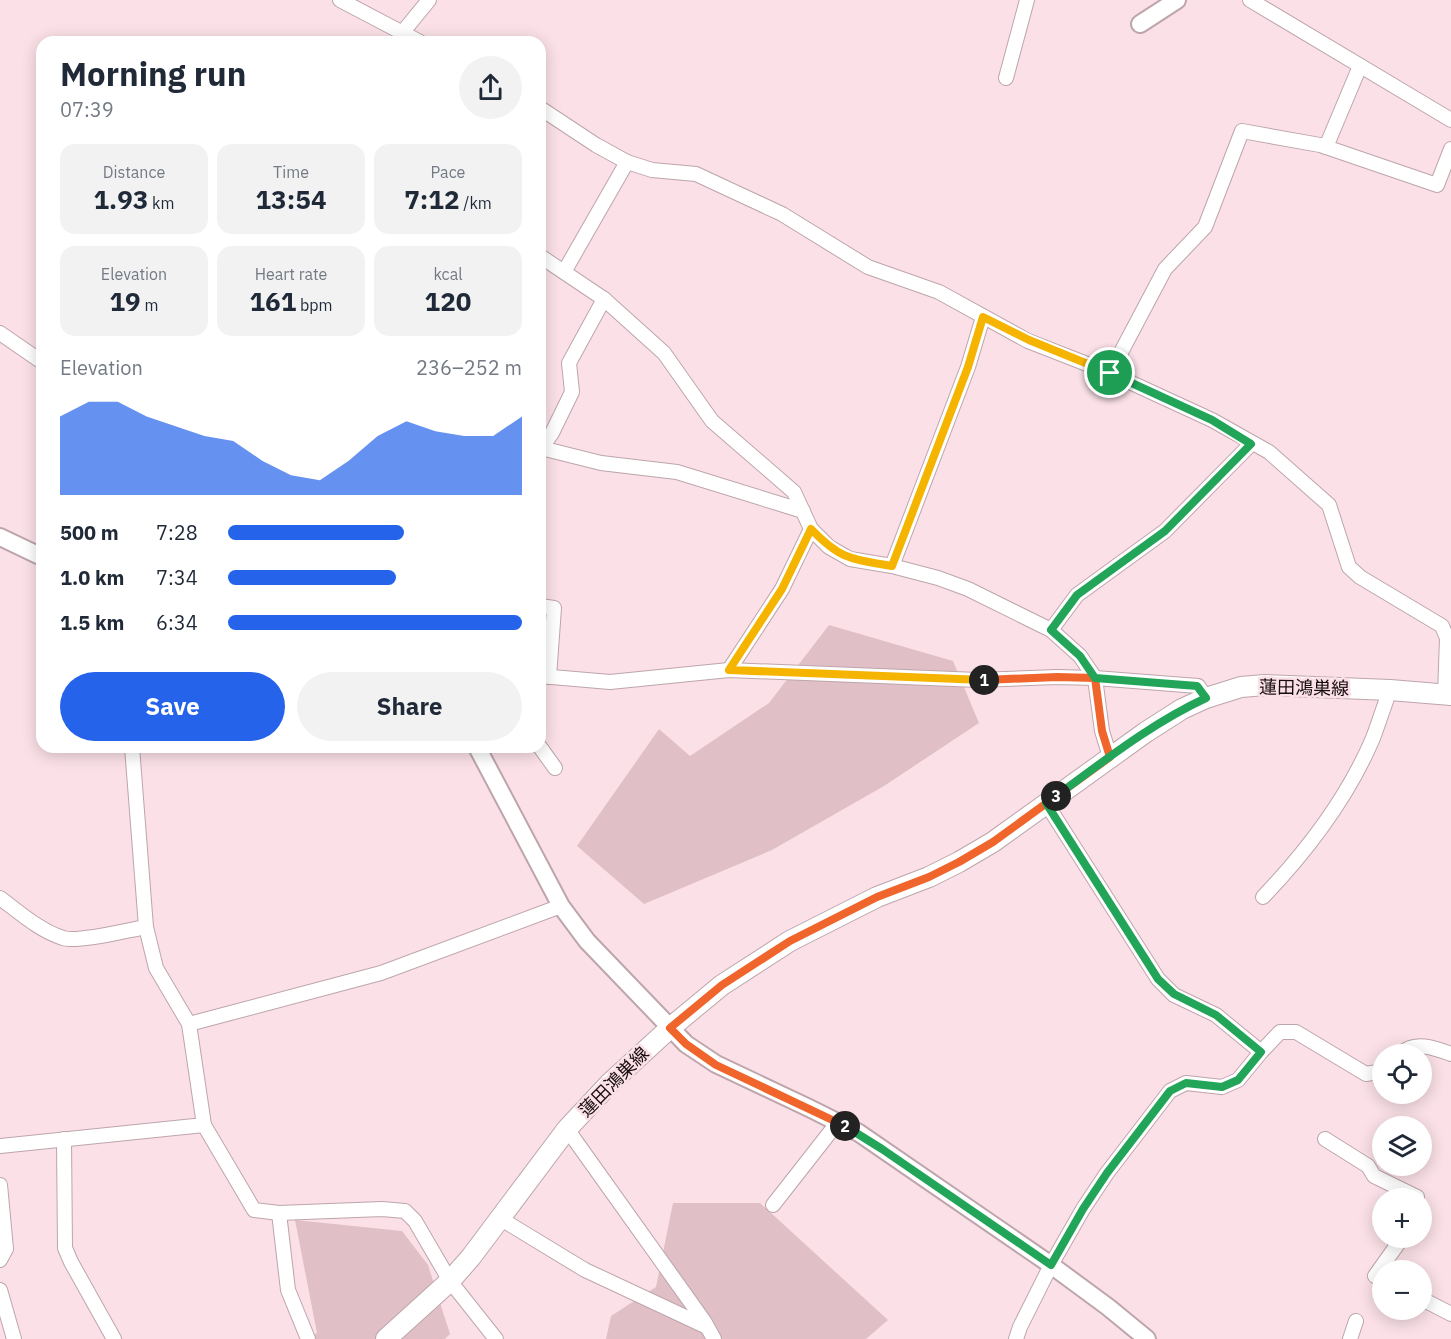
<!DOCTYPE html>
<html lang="en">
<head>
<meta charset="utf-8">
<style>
	body { margin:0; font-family:"IBM Plex Sans","Noto Sans JP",sans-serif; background:#f2f2f3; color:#1f2937; height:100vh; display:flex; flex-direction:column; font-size:22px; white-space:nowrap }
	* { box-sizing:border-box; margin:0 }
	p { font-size:20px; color:#747a83 }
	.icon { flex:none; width:33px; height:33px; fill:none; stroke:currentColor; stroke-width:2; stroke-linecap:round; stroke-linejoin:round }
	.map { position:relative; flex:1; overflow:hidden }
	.drawer { position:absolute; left:36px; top:36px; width:510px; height:717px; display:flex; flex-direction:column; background:#fff; border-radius:18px; box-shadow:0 3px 15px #0003 }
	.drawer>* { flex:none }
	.tools { position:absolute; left:1372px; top:1044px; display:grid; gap:12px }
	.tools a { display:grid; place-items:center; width:60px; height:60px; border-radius:50%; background:#fff; box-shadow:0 3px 15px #0003; font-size:30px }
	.pin { position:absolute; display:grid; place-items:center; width:51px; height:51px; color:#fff; margin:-26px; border:3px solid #fff; border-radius:50%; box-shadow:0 2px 6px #0007 }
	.km { position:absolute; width:30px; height:30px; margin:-15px; border-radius:50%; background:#222; color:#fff; font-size:16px; line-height:30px; text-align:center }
	.round { display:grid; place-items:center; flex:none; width:63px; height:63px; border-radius:32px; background:#f2f2f3 }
	.summary { display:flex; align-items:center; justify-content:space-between; height:102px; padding:0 24px }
	h1 { font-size:33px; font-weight:700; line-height:45px }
	.stats { display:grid; grid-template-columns:repeat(3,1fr); gap:9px; height:102px; padding:6px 24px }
	.stats div { display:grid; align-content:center; border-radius:15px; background:#f2f2f3; text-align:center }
	.stats b { font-size:26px; font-weight:700 }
	.stats small { font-size:16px; font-weight:400 }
	.stats p { font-size:16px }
	.chart { height:168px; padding:12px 24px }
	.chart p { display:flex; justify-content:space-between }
	.chart svg { width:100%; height:108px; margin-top:6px; fill:#2563eb; opacity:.7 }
	.cta { display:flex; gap:12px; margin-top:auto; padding:12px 24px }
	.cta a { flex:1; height:69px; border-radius:36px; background:#2563eb; color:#fff; font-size:24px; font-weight:700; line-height:69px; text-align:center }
	.cta a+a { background:#f2f2f3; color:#1f2937 }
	ul { padding:0 24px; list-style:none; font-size:20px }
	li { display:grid; grid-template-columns:96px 72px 1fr; align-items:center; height:45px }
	li i { height:15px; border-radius:8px; background:#2563eb }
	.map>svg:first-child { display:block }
	.green { fill:#e1bfc7 }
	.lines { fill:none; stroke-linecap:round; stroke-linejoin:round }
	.minor-casing { stroke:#bda5ab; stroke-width:16 }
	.tertiary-casing { stroke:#bda5ab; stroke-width:20 }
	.secondary-casing { stroke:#bda5ab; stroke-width:22 }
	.minor { stroke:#fff; stroke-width:14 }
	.tertiary { stroke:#fff; stroke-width:16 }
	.secondary { stroke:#fff; stroke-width:20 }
	.split-1-casing { stroke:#fff; stroke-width:12 }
	.split-2-casing { stroke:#fff; stroke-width:12 }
	.split-3-casing { stroke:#fff; stroke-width:12 }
	.split-4-casing { stroke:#fff; stroke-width:12 }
	.split-1 { stroke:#f5b400; stroke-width:8 }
	.split-2 { stroke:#f0652b; stroke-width:8 }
	.split-3 { stroke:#22a559; stroke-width:8 }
	.split-4 { stroke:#22a559; stroke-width:8 }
	.labels { text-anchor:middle; stroke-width:5; stroke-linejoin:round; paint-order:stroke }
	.street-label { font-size:18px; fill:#150c0e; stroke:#fbe1e7 }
</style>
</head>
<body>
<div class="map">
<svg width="1451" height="1339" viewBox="0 0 1451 1339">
	<rect width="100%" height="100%" fill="#fbe1e7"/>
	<!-- green -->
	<g class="green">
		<polygon points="829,625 953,661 979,723 884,786 772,850 644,904 577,846 659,729 690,756 769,703"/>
		<polygon points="673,1203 760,1203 888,1320 866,1339 606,1339 611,1316 656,1287"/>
		<polygon points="295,1220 402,1231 428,1265 450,1334 445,1339 306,1339 317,1333"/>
	</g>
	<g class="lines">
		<!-- minor casing -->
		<g class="minor-casing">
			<g id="minor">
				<polyline points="340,0 420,42"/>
				<polyline points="1250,0 1451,120"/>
				<polyline points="402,33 429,0"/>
				<polyline points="1006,78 1027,0"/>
				<polyline points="540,108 596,145 627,162 652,170 696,174 782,214 868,267 939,292 1028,341 1110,373 1212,420 1269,452 1329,505 1349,567 1360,577 1442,626 1447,638 1445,695"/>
				<polyline points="1326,147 1360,66"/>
				<polyline points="540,256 604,299 664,353 712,421 794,492 811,529 829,547 850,559 892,566 938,578 968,589 1051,630 1080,656 1095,678 1102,731 1110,757"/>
				<polyline points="564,272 627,162"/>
				<polyline points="0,333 42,362"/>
				<polyline points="1110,373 1165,269 1205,227 1242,131 1320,145 1437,185 1451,149"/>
				<polyline points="541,448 601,463 677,472 803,511"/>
				<polyline points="540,450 552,433 572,392 569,363 604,299"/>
				<polyline points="892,566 968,367 983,317"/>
				<polyline points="540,606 554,608 549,677"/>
				<polyline points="1051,630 1077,595 1165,531 1251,444"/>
				<polyline points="729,670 782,589 811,529"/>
				<polyline points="540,676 610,682 729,670 978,680 1057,677 1095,678 1198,686 1206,698"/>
				<polyline points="132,747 146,927 156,968 189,1024 204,1125 254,1210 279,1213"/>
				<polyline points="540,747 555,768"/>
				<polyline points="1046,803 1158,979 1174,995 1216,1015 1261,1052"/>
				<path d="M1263,897C1307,851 1348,797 1373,738C1379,722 1384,706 1390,690"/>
				<path d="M0,898C19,912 40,931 63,938C78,943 128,930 146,927"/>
				<polyline points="189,1024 381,973 561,906"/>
				<path d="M1401,1054C1414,1040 1435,1048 1451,1054"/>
				<polyline points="567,1129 704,1321 714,1339"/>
				<polyline points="64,1139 65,1248 71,1262 114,1339"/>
				<polyline points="1325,1139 1368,1166 1374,1176 1417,1197 1417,1198"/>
				<polyline points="0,1146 204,1125"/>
				<polyline points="0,1185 6,1249 0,1260"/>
				<polyline points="773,1205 838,1122"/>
				<polyline points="501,1219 585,1270 707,1327"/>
				<polyline points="1383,1280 1375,1276 1402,1238"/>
				<polyline points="0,1290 14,1339"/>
				<polyline points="1422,1299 1451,1314"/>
				<polyline points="308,1339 288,1290 279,1213 382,1209 405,1211 415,1221 450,1281 496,1339"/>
				<polyline points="1016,1339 1020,1327 1051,1265 1083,1209 1107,1173 1170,1091 1186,1083 1222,1087 1238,1080 1261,1052 1280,1032 1296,1032 1366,1074 1383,1071"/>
				<polyline points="1350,1339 1356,1321"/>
			</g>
		</g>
		<!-- tertiary casing -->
		<g class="tertiary-casing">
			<g id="tertiary">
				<polyline points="1140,24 1177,0"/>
				<polyline points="0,537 42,557"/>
				<polyline points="477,747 561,906 587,941 686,1044 716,1064 809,1108 859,1133 1051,1265 1108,1307 1147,1339"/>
			</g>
		</g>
		<!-- secondary casing -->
		<g class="secondary-casing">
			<polyline id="secondary" points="386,1339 450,1281 471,1257 567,1129 610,1083 670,1028 722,985 790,941 877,897 929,877 959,862 993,842 1146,732 1182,709 1206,698 1241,687 1265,685 1390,690 1451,695"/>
		</g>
		<!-- minor -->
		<use href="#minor" class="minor"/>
		<!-- tertiary -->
		<use href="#tertiary" class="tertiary"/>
		<!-- secondary -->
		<use href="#secondary" class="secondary"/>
	</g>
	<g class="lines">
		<!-- split-1 casing -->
		<g class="split-1-casing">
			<path id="split-1" d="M984,680L729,670L782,589L811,529C841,560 851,559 892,566L968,367L983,317L1029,340L1110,373"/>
		</g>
		<!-- split-2 casing -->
		<g class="split-2-casing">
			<polyline id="split-2" points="845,1126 716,1065 686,1044 670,1028 722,985 790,941 877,897 929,877 959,862 993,842 1110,757 1102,731 1095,678 1057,677 984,680"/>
		</g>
		<!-- split-3 casing -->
		<g class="split-3-casing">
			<polyline id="split-3" points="845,1126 882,1149 1051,1265 1083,1209 1107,1173 1170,1091 1186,1083 1222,1087 1238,1080 1261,1052 1216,1015 1174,994 1158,979 1046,803 1056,796"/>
		</g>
		<!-- split-4 casing -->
		<g class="split-4-casing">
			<path id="split-4" d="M1056,796C1104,761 1152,723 1206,698L1197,686L1095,678L1080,656L1051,630L1077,595L1165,531L1251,444L1212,420L1110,373"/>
		</g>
		<!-- split-1 -->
		<use href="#split-1" class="split-1"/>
		<!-- split-2 -->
		<use href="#split-2" class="split-2"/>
		<!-- split-3 -->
		<use href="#split-3" class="split-3"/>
		<!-- split-4 -->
		<use href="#split-4" class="split-4"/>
	</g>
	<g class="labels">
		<!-- street labels -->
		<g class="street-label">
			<text transform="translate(1304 688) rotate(1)" y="6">蓮田鴻巣線</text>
			<text transform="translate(614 1082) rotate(-45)" y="6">蓮田鴻巣線</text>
		</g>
	</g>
</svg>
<div class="tools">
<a><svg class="icon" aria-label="locate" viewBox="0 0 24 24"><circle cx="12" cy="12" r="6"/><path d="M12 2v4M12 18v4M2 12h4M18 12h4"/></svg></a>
<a><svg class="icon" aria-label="layers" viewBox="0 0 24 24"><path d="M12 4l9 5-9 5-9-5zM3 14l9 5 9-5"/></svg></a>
<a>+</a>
<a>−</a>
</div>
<div class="pin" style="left:1110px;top:373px;background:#1e9e55"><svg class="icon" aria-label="arrive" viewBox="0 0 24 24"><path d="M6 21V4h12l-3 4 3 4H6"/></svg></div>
<b class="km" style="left:984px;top:680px">1</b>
<b class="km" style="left:845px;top:1126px">2</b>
<b class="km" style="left:1056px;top:796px">3</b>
<section class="drawer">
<div class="summary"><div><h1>Morning run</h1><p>07:39</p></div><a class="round"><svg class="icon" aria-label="share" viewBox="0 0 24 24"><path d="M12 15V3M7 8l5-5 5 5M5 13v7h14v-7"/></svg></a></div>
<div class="stats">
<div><p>Distance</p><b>1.93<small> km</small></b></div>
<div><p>Time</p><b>13:54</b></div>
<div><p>Pace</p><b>7:12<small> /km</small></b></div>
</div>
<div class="stats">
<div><p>Elevation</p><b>19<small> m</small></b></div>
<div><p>Heart rate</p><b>161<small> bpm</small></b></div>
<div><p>kcal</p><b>120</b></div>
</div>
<div class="chart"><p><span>Elevation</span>236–252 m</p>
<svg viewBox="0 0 160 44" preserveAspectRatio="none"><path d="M0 44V12L10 6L20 6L30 12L40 16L50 20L60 22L70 30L80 36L90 38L100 30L110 20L120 14L130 18L140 20L150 20L160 12V44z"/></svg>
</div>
<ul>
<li><b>500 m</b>7:28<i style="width:60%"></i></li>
<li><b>1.0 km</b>7:34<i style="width:57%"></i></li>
<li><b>1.5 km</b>6:34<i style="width:100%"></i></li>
</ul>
<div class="cta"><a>Save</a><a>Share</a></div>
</section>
</div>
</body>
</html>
